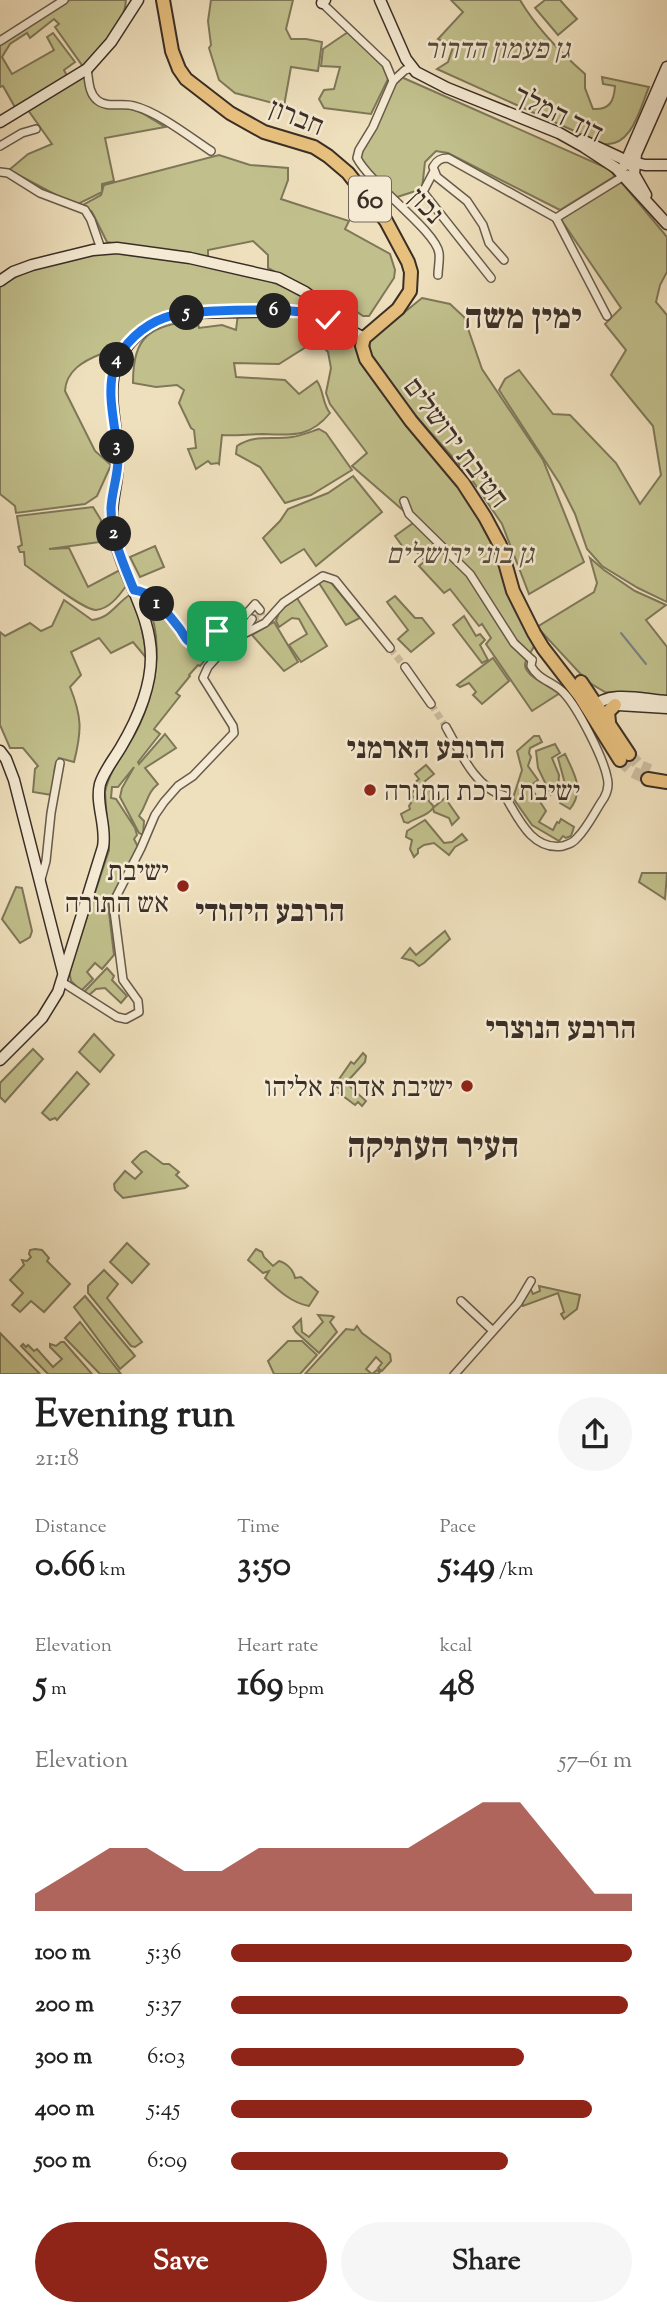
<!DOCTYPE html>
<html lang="en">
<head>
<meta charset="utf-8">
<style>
	body { margin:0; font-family:"Sorts Mill Goudy","Frank Ruhl Libre",serif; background:#f6f6f6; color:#222; height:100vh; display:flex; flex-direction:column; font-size:26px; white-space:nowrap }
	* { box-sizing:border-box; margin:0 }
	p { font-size:23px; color:#767676 }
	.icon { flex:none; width:38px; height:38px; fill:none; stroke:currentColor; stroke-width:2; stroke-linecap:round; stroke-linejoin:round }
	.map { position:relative; height:1374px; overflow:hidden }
	.side { display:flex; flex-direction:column; background:#fff; flex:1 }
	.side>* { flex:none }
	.pin { position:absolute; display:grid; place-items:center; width:60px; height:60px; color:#fff; margin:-30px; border-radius:14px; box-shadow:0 4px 10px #0006 }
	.km { position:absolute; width:35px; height:35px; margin:-18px; border-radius:50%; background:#222; color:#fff; font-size:19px; line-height:35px; text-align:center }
	.round { display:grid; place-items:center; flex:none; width:74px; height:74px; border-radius:37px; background:#f6f6f6 }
	.head { display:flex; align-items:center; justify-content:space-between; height:119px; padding:0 35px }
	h1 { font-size:38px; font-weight:700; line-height:52px }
	.metrics { display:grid; grid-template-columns:repeat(3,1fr); gap:10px; height:119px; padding:7px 35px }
	.metrics div { display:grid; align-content:center }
	.metrics b { font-size:35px; font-weight:700 }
	.metrics small { font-size:19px; font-weight:400 }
	.metrics p { font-size:19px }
	.chart { height:196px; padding:14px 35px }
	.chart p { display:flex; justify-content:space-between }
	.chart svg { width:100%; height:126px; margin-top:7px; fill:#8f2418; opacity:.7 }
	.button { display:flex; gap:14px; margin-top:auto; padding:14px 35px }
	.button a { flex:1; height:80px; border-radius:42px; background:#8f2418; color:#fff; font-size:28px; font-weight:700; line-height:80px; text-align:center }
	.button a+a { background:#f6f6f6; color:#222 }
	ul { padding:0 35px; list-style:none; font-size:23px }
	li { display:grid; grid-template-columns:112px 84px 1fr; align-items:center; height:52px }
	li i { height:18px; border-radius:9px; background:#8f2418 }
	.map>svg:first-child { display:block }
	.green { fill:#c1c08c; stroke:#7e7759; stroke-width:2 }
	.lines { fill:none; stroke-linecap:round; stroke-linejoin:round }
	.stream { stroke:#788281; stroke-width:2 }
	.street-tunnel { stroke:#cbbc9f; stroke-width:7; stroke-dasharray:7 3.5; stroke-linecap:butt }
	.highway-tunnel { stroke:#cbbc9f; stroke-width:12; stroke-dasharray:12 6; stroke-linecap:butt }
	.street-casing { stroke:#685a4c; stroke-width:10 }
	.secondary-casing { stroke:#3b2e26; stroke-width:13 }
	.highway-casing { stroke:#3b2e26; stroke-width:16 }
	.street { stroke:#f5ebd4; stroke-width:7 }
	.secondary { stroke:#f5ebd4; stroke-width:10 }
	.highway { stroke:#e8c07e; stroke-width:12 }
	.route-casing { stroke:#fff; stroke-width:14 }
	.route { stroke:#1a73e8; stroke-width:9 }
	.poi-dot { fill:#8f2418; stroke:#f5ebd4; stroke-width:2.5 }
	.labels { text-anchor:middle; stroke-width:5; stroke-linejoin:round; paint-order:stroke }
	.shield { fill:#f5ebd4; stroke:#73675a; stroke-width:2 }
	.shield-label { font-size:26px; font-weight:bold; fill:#3b2e26 }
	.park-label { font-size:28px; font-style:italic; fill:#564b3a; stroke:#f5ebd4 }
	.street-label { font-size:28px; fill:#3b2e26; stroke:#f5ebd4 }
	.poi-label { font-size:28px; fill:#3b2e26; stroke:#f5ebd4; text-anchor:end }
	.neighbourhood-label { font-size:30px; font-weight:bold; fill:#3b2e26; stroke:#f5ebd4 }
	.district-label { font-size:35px; font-weight:bold; fill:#3b2e26; stroke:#f5ebd4 }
</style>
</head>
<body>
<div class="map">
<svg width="667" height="1375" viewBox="0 0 667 1375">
	<rect width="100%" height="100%" fill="#efe0bd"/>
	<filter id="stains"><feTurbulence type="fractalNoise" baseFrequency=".00286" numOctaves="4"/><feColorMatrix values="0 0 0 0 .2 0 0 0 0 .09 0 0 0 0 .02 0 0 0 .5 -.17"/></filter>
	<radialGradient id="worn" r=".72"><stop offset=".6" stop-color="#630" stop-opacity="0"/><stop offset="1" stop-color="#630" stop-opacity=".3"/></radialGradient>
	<!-- green -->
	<g class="green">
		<path d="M70,0H126C125,26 99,49 84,68L55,27L59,24L54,19L30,38L27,33L10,44L2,57L12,74L54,50L47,37L53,33L75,62L64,70L68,78L16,109L3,86L0,87V44Z"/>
		<polygon points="211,0 293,0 286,29 291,39 306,39 322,42 318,71 291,67 284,106 235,93 219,80 209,48 211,45 208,21"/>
		<path d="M451,0H520C537,29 560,52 585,74V88L593,109C610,110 614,101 615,86L603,84L602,77L649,87C640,108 632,148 603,144L437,69L448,62L453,47L438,39L463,12Z"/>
		<polygon points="545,0 560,0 577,19 558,35 535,8"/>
		<polygon points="348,32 383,66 389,77 371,114 324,108 319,99 324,90 334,89 340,67 321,66 323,49"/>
		<polygon points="86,73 95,102 100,106 129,108 142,113 165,127 105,138 114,181 102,184 102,191 104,185 219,155 250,165 288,168 288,180 281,199 349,221 345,229 390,254 395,270 394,278 369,316 363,316 353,309 340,310 332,303 268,268 268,255 253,241 208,250 208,258 107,242 92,212 83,205 101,195 102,192 78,204 58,196 9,170 28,154 52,144 28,110"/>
		<polygon points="399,76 609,169 615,176 560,210 448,153 436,151 425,162 422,189 394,198 359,158"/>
		<polygon points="618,181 623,184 667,237 667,272 660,285 656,302 667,315 667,602 638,588 602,566 587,549 575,514 560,484 499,390 505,379 519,370 553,414 570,415 616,463 640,504 661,475 653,426 611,375 626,350 605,324 621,308 560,218"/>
		<path d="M116,252C169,261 233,265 282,286C297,293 311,302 324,312L295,307H179C160,313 142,322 127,336C123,340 120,345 116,349C112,352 106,352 101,354C83,361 66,371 65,391L95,451L111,465L97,496L85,504L16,513L15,506L0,494V286C34,264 76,255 116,252Z"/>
		<polygon points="422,298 450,304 464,317 482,369 543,460 584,562 529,594 502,524 468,474 413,413 371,358 369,341"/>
		<path d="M238,314L312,316L361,339L359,346L464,493L492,536L536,643C533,649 526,658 525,664C524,676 551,687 560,693L532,711L486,644L491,638L482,624L479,626L450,589L444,593L419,566L425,561L415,550L408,554L395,536L413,523L405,512L352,466L367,453L330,404L326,393L331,368L328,352L312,335L309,345L279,364L234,363L236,377L285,380L299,394L317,381C324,391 322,403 330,413C310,438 291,435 263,434C249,434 236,436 222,435L219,464L218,463L211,464L208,461L196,469L188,449L196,448L194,430L191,428L179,403L184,390L177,385L156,387L133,383C133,334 151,326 197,320L199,328L222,325L236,330Z"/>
		<path d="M319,429L326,433L352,470L311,495L285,503L260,467L236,454L237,446C255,434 271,440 292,437C300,436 310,432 319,429Z"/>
		<polygon points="353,476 382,512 316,566 304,549 281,563 263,538 280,521 288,509 328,493"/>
		<path d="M93,507L101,520L100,526L105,527L114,540L49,549L69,548L88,587L120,570L126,586C119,596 109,609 96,610C84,611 37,573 25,565L24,552H20L18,547L22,545L17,516Z"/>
		<polygon points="155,546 164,567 140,577 130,557"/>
		<polygon points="590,558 604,570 635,591 666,605 646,620 667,647 667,696 605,692 588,682 537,627 594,592 597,583"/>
		<polygon points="323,580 329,580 332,584 360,618 346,625 319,583"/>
		<path d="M131,594L140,621L148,660L133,642L111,653L99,638L71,652L81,675L70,687C82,717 82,730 74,762L59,758L55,767L52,795L33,792L35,769L38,766L23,748H10L0,725V632L5,636L30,623L41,631L52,626L64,600L92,620C111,618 116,603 131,594Z"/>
		<polygon points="395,596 415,618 422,618 434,633 411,652 398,639 408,630 387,602"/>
		<path d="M148,598L191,647L199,648L226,635L200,666L198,665L189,675L190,676L176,693L180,696L154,729L160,734L138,762L139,764L165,734L176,748L145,768L158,784C146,794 148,803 139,816L144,821L143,835L139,833L120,797L122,788L134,767L118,787H112L111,798L116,799L135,828L137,835L134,839L138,847L108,904L114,955L102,969L95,963L87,972L93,979L81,991L71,981L69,971L109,850L105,792C109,772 122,756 132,739C154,701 167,642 146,602Z"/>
		<polygon points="297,598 327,646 301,662 289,645 307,634 299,619 292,618 279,627 276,621 280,610"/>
		<polygon points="464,616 476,636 480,634 485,640 480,645 488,660 482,663 453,625"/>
		<polygon points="274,622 298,662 284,671 252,635"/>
		<polygon points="493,658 509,681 482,704 473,695 476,692 469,683 460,687 457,685"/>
		<polygon points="534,736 539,736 542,742 530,748 529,753 531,757 528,766 538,780 530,786 546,811 539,822 553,830 557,822 559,823 561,819 574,827 571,836 566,838 563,836 559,841 532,825 513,798 522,770 517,751"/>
		<polygon points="555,744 560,753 552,758 559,775 558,790 551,795 538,768 536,751"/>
		<path d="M565,754C574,773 585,790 570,809L560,803L564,780L558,758Z"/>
		<path d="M426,765L434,774L424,782L434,796L429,801L434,807L445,798L459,818L452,825L449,818L434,812L433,808C428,816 417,817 408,823L404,822L401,814L410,809L409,806L411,803L409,800L413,797L411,794L415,789L412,785L419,779L415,774Z"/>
		<polygon points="425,820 444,843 452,842 462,834 467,840 455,847 449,855 434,843 424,845 418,849 418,853 414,857 410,849 412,840 406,837 407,831"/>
		<polygon points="642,873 667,873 665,899 639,882"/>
		<polygon points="16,887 22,888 32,931 30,937 20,943 2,919"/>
		<polygon points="445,931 450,939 424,963 419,966 413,961 402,958 410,948 416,955"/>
		<polygon points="107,968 114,976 112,980 127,996 121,1003 105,988 96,989 88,996 85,991"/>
		<polygon points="94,1034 114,1055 100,1072 79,1052"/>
		<polygon points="33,1049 43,1059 5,1102 0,1097 0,1083"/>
		<polygon points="363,1053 366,1056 365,1062 346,1083 366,1101 362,1106 358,1102 355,1105 339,1093 341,1090 335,1085 351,1062 354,1064"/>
		<polygon points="77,1072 89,1084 57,1120 55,1118 50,1120 42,1113"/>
		<polygon points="146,1151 163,1164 169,1164 179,1172 176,1175 188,1186 185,1188 123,1198 115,1190 114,1184 125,1171 135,1179 142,1172 132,1162 141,1153"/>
		<polygon points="127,1243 149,1264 132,1283 110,1262"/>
		<polygon points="35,1249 42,1250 49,1258 47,1261 70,1284 44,1312 31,1301 20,1312 12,1305 23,1293 10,1280 24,1265 22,1260 27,1261 31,1257 29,1254 30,1250"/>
		<path d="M256,1249L262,1252L264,1257L273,1266L279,1261C287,1263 294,1271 295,1278L301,1277L318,1292L309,1306C292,1303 279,1291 265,1278L269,1271L263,1273L248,1260Z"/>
		<polygon points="104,1270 118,1284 107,1298 142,1342 135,1347 131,1346 88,1293 88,1286"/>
		<polygon points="539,1286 580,1295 577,1309 564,1319 561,1314 564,1312 558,1293 523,1306 522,1301 530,1288 533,1294 540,1291"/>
		<polygon points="85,1296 135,1356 120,1369 74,1307"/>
		<polygon points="318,1315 332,1316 334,1317 330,1322 337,1332 319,1353 296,1332 293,1327 301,1319 302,1332 309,1337 323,1322"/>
		<polygon points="80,1322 121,1374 100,1374 65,1338"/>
		<polygon points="357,1326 362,1333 390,1354 391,1361 382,1371 378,1368 382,1363 376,1357 366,1369 372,1374 377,1370 380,1372 378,1374 305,1374 346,1329 354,1330"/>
		<polygon points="0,1333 40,1374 0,1374"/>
		<polygon points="288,1341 302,1341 317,1355 300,1374 274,1374 268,1361"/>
		<polygon points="61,1342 64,1342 92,1374 48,1374 21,1346 23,1344 26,1347 28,1345 34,1351 37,1349 53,1367 62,1359 50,1347 50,1344 56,1346"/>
	</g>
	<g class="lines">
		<!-- stream -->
		<polyline class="stream" points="621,633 646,664"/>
		<!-- street-tunnel -->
		<g class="street-tunnel">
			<polyline points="252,619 262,616 260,610"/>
			<polyline points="390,648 405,667"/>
			<polyline points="431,704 446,727"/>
		</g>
		<!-- highway-tunnel -->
		<g class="highway-tunnel">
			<polyline points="629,754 640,766 650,770"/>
			<polyline points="620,760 633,772 648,779"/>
		</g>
		<!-- street casing -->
		<g class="street-casing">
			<g id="street">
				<polyline points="322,3 386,64 393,81"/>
				<polyline points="0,41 64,0"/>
				<path d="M413,68L405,70L393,81L373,127L359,150L357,158C371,185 436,231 439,253C440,260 438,268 438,275"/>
				<path d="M87,69C89,79 88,92 97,100C108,109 122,102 134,106C158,112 190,137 211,151"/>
				<polyline points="0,146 22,133 36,129"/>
				<polyline points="434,171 423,192 491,278"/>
				<polyline points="0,172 8,173 40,193 85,210 91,220 101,249"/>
				<polyline points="556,218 607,316"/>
				<polyline points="556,218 627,174"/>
				<path d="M504,260L489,243L483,225L467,201L437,177L433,167C437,160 441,158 448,158L556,218"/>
				<polyline points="404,501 409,514 470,574 514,643 532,660"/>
				<polyline points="134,590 149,595 190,643 195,644 217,637 220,635 217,631"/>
				<polyline points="249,630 248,625 252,619"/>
				<polyline points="220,635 233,629 255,604 260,610"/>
				<polyline points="405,667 431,704"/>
				<path d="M446,727C460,752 476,789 505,796C518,818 532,851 563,846C569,844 573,843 577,838C588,827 595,811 604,798C608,791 609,784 607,777C603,757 578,708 564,693C554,682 538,680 531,666L532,660"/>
				<polyline points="40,883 46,861 51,813 60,763"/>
				<polyline points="62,982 117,1017 126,1019 139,1012 138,1001 123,980 113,903 141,848 155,815 164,802 178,786 193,776 234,733 233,726 203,678 208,667 232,640 265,623 283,603 323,576 335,580 390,648"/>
				<polyline points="461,1301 492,1330"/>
				<polyline points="454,1375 518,1303 531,1281"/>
			</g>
		</g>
		<!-- secondary casing -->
		<g class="secondary-casing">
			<g id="secondary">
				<polyline points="380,0 406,59 416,72 447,88 559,133 584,147 616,168 667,224"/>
				<polyline points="322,3 325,0"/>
				<polyline points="0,122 87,69 111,42 138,0"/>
				<polyline points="582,140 625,160 634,168"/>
				<polyline points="629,161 645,165 667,165"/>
				<polyline points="624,166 667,67"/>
				<polyline points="646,195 634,174 636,154 667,84"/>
				<polyline points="0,281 13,272 32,265 93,250 117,248 190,258 278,278 305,292 331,311 339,324"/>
				<polyline points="618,705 667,708"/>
				<path d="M593,708C608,689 645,700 667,701"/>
				<polyline points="0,751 6,759 14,780 63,972"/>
				<path d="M0,1060L42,1018L58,992L103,847C107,826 95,804 100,784C104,771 114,759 121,747C137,720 151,689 151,657C151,611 120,574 113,530C109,506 118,485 118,462C118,412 95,371 140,333C152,322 166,316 182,313L291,311C318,314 341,325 364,338"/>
			</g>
		</g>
		<!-- highway casing -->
		<g class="highway-casing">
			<g id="highway">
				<polyline points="163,0 172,51 179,69 186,79 230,113 264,132 314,147 328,156 348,173 386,221 408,262 411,272 410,291 398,309 364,338 362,346 366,359 411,421 463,483 485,517 500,545 513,591 534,633 543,648 580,696 620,760"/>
				<polyline points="581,682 629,754"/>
				<polyline points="609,722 608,712 615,705"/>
				<polyline points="648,779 667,782"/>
			</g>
		</g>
		<!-- street -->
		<use href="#street" class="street"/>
		<!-- secondary -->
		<use href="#secondary" class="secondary"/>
		<!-- highway -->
		<use href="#highway" class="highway"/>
	</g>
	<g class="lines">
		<!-- route casing -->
		<g class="route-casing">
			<path id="route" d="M217,631L220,635L195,644C186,642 185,636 180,629C169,615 152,591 134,590C123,563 111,537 111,508C112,490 119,473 118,455C116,427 105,392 115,365C122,344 144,325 164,318C186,309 283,308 308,313C315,315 321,317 328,320"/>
		</g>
		<!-- route -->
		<use href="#route" class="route"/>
	</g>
	<!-- markers -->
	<g class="poi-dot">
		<circle cx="370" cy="790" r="7"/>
		<circle cx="183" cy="886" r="7"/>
		<circle cx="467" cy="1086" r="7"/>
	</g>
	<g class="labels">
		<!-- shield labels -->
		<rect class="shield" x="349" y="176.5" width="42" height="45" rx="5"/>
		<g class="shield-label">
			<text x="370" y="208">60</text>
		</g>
		<!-- park labels -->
		<g class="park-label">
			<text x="497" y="58">גן פעמון הדרור</text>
			<text x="460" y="563">גן בוני ירושלים</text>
		</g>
		<!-- street labels -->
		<g class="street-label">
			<text transform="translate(559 113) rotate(26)" y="10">דוד המלך</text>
			<text transform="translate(297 116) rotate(22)" y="10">חברון</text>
			<text transform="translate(427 205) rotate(46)" y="10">נכון</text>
			<text transform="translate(457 442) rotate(53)" y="10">חטיבת ירושלים</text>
		</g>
		<!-- poi labels -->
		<g class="poi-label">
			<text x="384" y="800" text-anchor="start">ישיבת ברכת התורה</text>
			<text x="169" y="880">ישיבת<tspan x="169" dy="32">אש התורה</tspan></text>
			<text x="453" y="1096">ישיבת אדרת אליהו</text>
		</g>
		<!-- neighbourhood labels -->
		<g class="neighbourhood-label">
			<text x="426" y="758">הרובע הארמני</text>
			<text x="270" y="921">הרובע היהודי</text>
			<text x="561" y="1038">הרובע הנוצרי</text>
		</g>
		<!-- district labels -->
		<g class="district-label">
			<text x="523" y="328">ימין משה</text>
			<text x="433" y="1157">העיר העתיקה</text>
		</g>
	</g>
	<rect width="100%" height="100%" filter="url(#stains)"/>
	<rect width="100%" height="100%" fill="url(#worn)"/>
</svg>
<div class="pin" style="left:217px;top:631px;background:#1e9e55"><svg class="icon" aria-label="arrive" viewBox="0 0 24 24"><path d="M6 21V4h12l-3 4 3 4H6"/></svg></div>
<div class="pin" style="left:328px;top:320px;background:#d93025"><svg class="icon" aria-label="check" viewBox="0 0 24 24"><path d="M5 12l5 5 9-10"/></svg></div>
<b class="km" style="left:157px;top:604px">1</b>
<b class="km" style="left:114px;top:534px">2</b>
<b class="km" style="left:117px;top:447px">3</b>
<b class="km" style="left:117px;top:360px">4</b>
<b class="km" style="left:187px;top:313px">5</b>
<b class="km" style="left:274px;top:311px">6</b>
</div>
<section class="side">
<div class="head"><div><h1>Evening run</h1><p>21:18</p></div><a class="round"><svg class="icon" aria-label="share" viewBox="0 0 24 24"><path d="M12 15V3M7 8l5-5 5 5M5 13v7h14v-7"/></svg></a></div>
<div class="metrics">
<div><p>Distance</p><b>0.66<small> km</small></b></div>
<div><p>Time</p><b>3:50</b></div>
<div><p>Pace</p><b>5:49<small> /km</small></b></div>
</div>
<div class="metrics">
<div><p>Elevation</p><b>5<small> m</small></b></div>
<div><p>Heart rate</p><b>169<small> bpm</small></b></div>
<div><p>kcal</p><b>48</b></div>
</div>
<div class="chart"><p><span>Elevation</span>57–61 m</p>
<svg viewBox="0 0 160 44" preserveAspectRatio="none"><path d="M0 44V38L10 30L20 22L30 22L40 30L50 30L60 22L70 22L80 22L90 22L100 22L110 14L120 6L130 6L140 22L150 38L160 38V44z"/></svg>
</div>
<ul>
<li><b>100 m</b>5:36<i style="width:100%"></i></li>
<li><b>200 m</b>5:37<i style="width:99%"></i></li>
<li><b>300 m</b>6:03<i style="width:73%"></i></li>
<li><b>400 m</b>5:45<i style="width:90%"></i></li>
<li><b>500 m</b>6:09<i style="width:69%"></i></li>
</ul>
<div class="button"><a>Save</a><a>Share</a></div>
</section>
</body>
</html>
